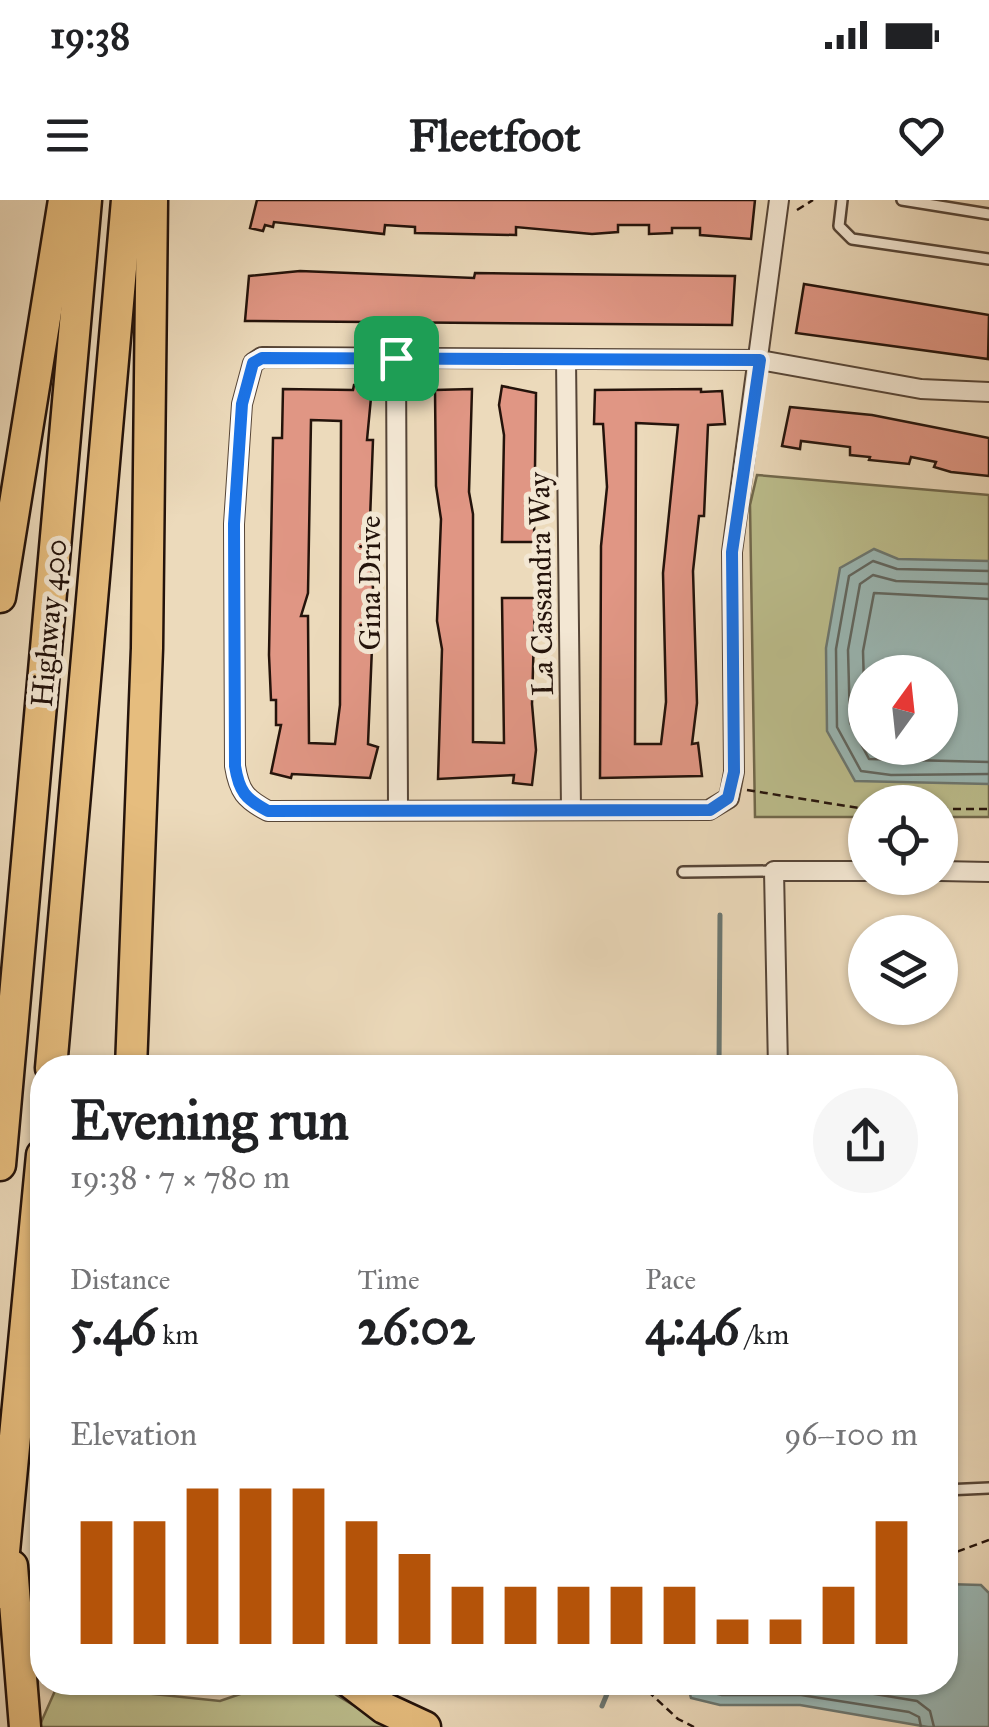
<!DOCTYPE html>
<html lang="en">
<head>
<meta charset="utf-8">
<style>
	body { margin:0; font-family:"IM FELL Great Primer",serif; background:#f6f6f6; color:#202124; height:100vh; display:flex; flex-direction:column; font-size:38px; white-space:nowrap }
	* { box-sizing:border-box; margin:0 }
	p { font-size:32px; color:#757577 }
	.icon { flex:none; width:55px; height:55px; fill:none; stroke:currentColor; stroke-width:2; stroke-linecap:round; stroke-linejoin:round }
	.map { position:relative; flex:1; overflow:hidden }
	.panel { position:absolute; left:30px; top:855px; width:928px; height:640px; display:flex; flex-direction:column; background:#fff; border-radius:40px; box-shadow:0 2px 8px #0004 }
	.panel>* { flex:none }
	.needle { width:65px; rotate:15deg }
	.fabs { position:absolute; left:848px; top:455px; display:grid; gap:20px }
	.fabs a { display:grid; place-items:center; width:110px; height:110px; border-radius:50%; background:#fff; box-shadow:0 2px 8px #0004; font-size:50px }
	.pin { position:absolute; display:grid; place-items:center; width:85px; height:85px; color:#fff; margin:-42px; border-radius:20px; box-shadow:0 5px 15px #0006 }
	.round { display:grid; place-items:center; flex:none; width:105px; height:105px; border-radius:52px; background:#f6f6f6 }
	.summary { display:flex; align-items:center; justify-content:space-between; height:170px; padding:0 40px }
	h1 { font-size:55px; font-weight:700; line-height:75px }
	.figures { display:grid; grid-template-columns:repeat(3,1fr); gap:15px; height:170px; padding:10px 40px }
	.figures div { display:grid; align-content:center }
	.figures b { font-size:50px; font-weight:700 }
	.figures small { font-size:28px; font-weight:400 }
	.figures p { font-size:28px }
	.chart { height:280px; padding:20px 40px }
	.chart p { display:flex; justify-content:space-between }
	.chart svg { width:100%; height:180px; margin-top:10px; stroke:#b45309; stroke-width:6 }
	.status { display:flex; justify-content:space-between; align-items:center; height:70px; padding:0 50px; background:#fff; direction:ltr }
	.status svg { height:28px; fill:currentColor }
	header { display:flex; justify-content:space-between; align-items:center; height:130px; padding:0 40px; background:#fff; font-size:45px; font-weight:700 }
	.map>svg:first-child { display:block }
	.green { fill:#bcbe8d; stroke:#70684c; stroke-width:2.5; fill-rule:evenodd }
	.water { fill:#9ab9b7; stroke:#6b7772; stroke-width:2.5; fill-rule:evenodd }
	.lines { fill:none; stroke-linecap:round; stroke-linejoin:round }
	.shore { stroke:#5f6661; stroke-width:2.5 }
	.stream { stroke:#6b7772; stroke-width:5 }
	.building { fill:#e09684; stroke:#24130b; stroke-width:2.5; fill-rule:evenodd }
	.service-casing { stroke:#564537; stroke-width:14 }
	.minor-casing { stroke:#564537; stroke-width:22 }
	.motorway-casing { stroke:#24130b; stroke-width:35 }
	.path { stroke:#24130b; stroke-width:2.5; stroke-dasharray:8 5; stroke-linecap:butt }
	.service { stroke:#f3e7d3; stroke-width:9 }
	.minor { stroke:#f3e7d3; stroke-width:18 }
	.motorway { stroke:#e6bd7e; stroke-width:30 }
	.route-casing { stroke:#fff; stroke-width:20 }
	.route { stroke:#1a73e8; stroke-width:12 }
	.labels { text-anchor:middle; stroke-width:10; stroke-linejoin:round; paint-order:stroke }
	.street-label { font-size:30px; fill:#24130b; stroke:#f3e7d3 }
</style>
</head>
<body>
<div class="status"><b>19:38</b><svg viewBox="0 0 49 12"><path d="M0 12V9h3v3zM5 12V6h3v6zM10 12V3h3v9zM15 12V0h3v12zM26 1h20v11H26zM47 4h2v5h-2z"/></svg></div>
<header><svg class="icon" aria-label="menu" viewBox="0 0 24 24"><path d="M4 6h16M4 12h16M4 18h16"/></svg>Fleetfoot<svg class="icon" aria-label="heart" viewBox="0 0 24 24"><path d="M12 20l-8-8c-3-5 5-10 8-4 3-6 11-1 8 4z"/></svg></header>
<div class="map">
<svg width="989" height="1527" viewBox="0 0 989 1527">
	<rect width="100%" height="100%" fill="#ecdabb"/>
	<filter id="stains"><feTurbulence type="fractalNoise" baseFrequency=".002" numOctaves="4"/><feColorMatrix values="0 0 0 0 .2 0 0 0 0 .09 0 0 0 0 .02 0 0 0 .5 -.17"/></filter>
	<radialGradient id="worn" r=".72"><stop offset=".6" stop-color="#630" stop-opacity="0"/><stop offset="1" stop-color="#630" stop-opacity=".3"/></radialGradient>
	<!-- green -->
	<g class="green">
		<path d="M757,275L989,295V617H940V602H865V617H755L750,305ZM865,472H940V548H865Z"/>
		<polygon points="275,1482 317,1483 389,1527 39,1527 58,1484 220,1501"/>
	</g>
	<!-- water -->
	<g class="water">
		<path d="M874,349L898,359L989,361V584L855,581L827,531L826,448L840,368ZM865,472H940V548H865Z"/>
		<polygon points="945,1384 981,1385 989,1393 989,1527 928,1527 800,1505 720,1505 691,1498 687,1483 945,1482"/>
	</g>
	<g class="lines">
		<!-- shore -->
		<g class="shore">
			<polyline points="989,371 897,369 873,361 849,376 836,449 837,527 861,571 891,575 989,574"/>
			<polyline points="989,384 896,381 873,375 860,384 848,450 850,523 869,559 989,562"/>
			<polyline points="865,521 863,451 874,393 989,399"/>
			<polyline points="698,1482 701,1490 722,1495 801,1495 909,1512 919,1517 921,1527"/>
			<polyline points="802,1482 917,1501 930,1511 934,1527"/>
		</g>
		<!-- stream -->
		<g class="stream">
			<polyline points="719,868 720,715"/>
			<polyline points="602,1506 612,1482"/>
		</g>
	</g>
	<!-- building -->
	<g class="building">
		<polygon points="257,0 755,0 751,39 700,35 700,28 672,28 672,33 649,34 649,25 618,25 618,32 592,34 516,27 516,35 415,33 415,27 385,25 384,34 274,22 273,27 265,25 263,31 250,28"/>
		<polygon points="300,71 474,78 475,73 735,76 732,125 245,121 249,76"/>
		<polygon points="804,84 989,115 988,159 796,133"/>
		<path d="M354,185L372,187L367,240H373L369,346L374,399L368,544L378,547L370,578L292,574L291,578L271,573L281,525H276V500H271L269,455L273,238H282L283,189L353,190ZM311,220L341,221L340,505L335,544L309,543L308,416H301L308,393Z"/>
		<polygon points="502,186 536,193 534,342 502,342 504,235 499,205"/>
		<polygon points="472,189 469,292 473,314 473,542 504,543 502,398 535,398 532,504 536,550 532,585 513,583 514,575 438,579 442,449 437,421 441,319 436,286 435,190"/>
		<path d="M701,189V192L722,191L725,224L708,225L704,316H699L693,371L697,503L692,544L698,543L702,576L600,578L601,346L607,287L603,224H594L595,190ZM636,223L678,225L663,373L666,502L661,544H635Z"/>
		<polygon points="790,207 872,215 989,238 989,276 951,272 934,267 936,262 911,257 909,264 869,260 870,257 850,255 850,247 801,241 800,249 782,246"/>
	</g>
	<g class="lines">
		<!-- service casing -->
		<g class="service-casing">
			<g id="service">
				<polyline points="842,0 839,26 852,39 989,59"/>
				<polyline points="902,0 989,14"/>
				<polyline points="683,672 774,671"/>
				<polyline points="945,1290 989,1288"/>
			</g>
		</g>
		<!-- minor casing -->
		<g class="minor-casing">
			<g id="minor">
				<path d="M779,0L732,352L734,572L729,598L709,610L268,611C245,599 239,591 235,566L234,324L242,204L253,163L262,157L760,160L921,189L989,192"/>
				<polyline points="396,158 398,608"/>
				<polyline points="566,159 571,609"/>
				<polyline points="940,671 989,672"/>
				<polyline points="778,868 774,671 865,671"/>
			</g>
		</g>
		<!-- motorway casing -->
		<g class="motorway-casing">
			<g id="motorway">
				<polyline points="0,397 64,0"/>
				<polyline points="51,868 127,0"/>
				<polyline points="131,868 147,448 152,0"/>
				<polyline points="0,965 86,0"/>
				<polyline points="12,1366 25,1527"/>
				<polyline points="0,1393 42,955"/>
				<polyline points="350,1482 384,1508 425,1527"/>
			</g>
		</g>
		<!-- path -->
		<g class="path">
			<polyline points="797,10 813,0"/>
			<polyline points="747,590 865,609"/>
			<polyline points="940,609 989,609"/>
			<polyline points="945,1356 989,1340"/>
			<polyline points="638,1482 678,1519 694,1527"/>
		</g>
		<!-- service -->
		<use href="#service" class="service"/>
		<!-- minor -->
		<use href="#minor" class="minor"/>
		<!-- motorway -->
		<use href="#motorway" class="motorway"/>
	</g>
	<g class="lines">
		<!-- route casing -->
		<g class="route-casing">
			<path id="route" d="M262,158L760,160L732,352L734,572L728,598L710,610L268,611C245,599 239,591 235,566L234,324L242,204L253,163Z"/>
		</g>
		<!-- route -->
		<use href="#route" class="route"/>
	</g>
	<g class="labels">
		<!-- street labels -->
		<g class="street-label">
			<text transform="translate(370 383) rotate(-90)" y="10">Gina Drive</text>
			<text transform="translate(541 384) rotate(-91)" y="10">La Cassandra Way</text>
			<text transform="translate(49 423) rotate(-85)" y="10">Highway 400</text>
		</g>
	</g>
	<rect width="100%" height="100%" filter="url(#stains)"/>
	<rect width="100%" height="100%" fill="url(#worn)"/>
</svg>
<div class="fabs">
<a><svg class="needle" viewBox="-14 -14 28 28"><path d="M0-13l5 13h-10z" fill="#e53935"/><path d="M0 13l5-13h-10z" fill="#757577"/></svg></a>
<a><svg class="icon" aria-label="locate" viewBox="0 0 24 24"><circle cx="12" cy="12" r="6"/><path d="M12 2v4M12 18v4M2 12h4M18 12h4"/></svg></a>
<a><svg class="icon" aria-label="layers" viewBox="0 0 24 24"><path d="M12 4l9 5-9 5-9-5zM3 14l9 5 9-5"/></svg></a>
</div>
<div class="pin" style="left:396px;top:158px;background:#1e9e55"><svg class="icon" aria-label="arrive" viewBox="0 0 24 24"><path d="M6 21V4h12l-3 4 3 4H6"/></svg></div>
<section class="panel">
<div class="summary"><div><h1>Evening run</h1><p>19:38 · 7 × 780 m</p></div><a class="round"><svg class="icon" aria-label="share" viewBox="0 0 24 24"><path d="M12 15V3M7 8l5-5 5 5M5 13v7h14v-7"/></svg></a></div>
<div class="figures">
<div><p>Distance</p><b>5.46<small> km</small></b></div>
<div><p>Time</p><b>26:02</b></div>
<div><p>Pace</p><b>4:46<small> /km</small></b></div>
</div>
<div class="chart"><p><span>Elevation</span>96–100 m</p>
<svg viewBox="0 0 160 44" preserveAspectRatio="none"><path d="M5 44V14M15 44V14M25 44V6M35 44V6M45 44V6M55 44V14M65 44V22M75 44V30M85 44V30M95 44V30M105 44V30M115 44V30M125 44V38M135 44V38M145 44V30M155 44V14"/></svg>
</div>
</section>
</div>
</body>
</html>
